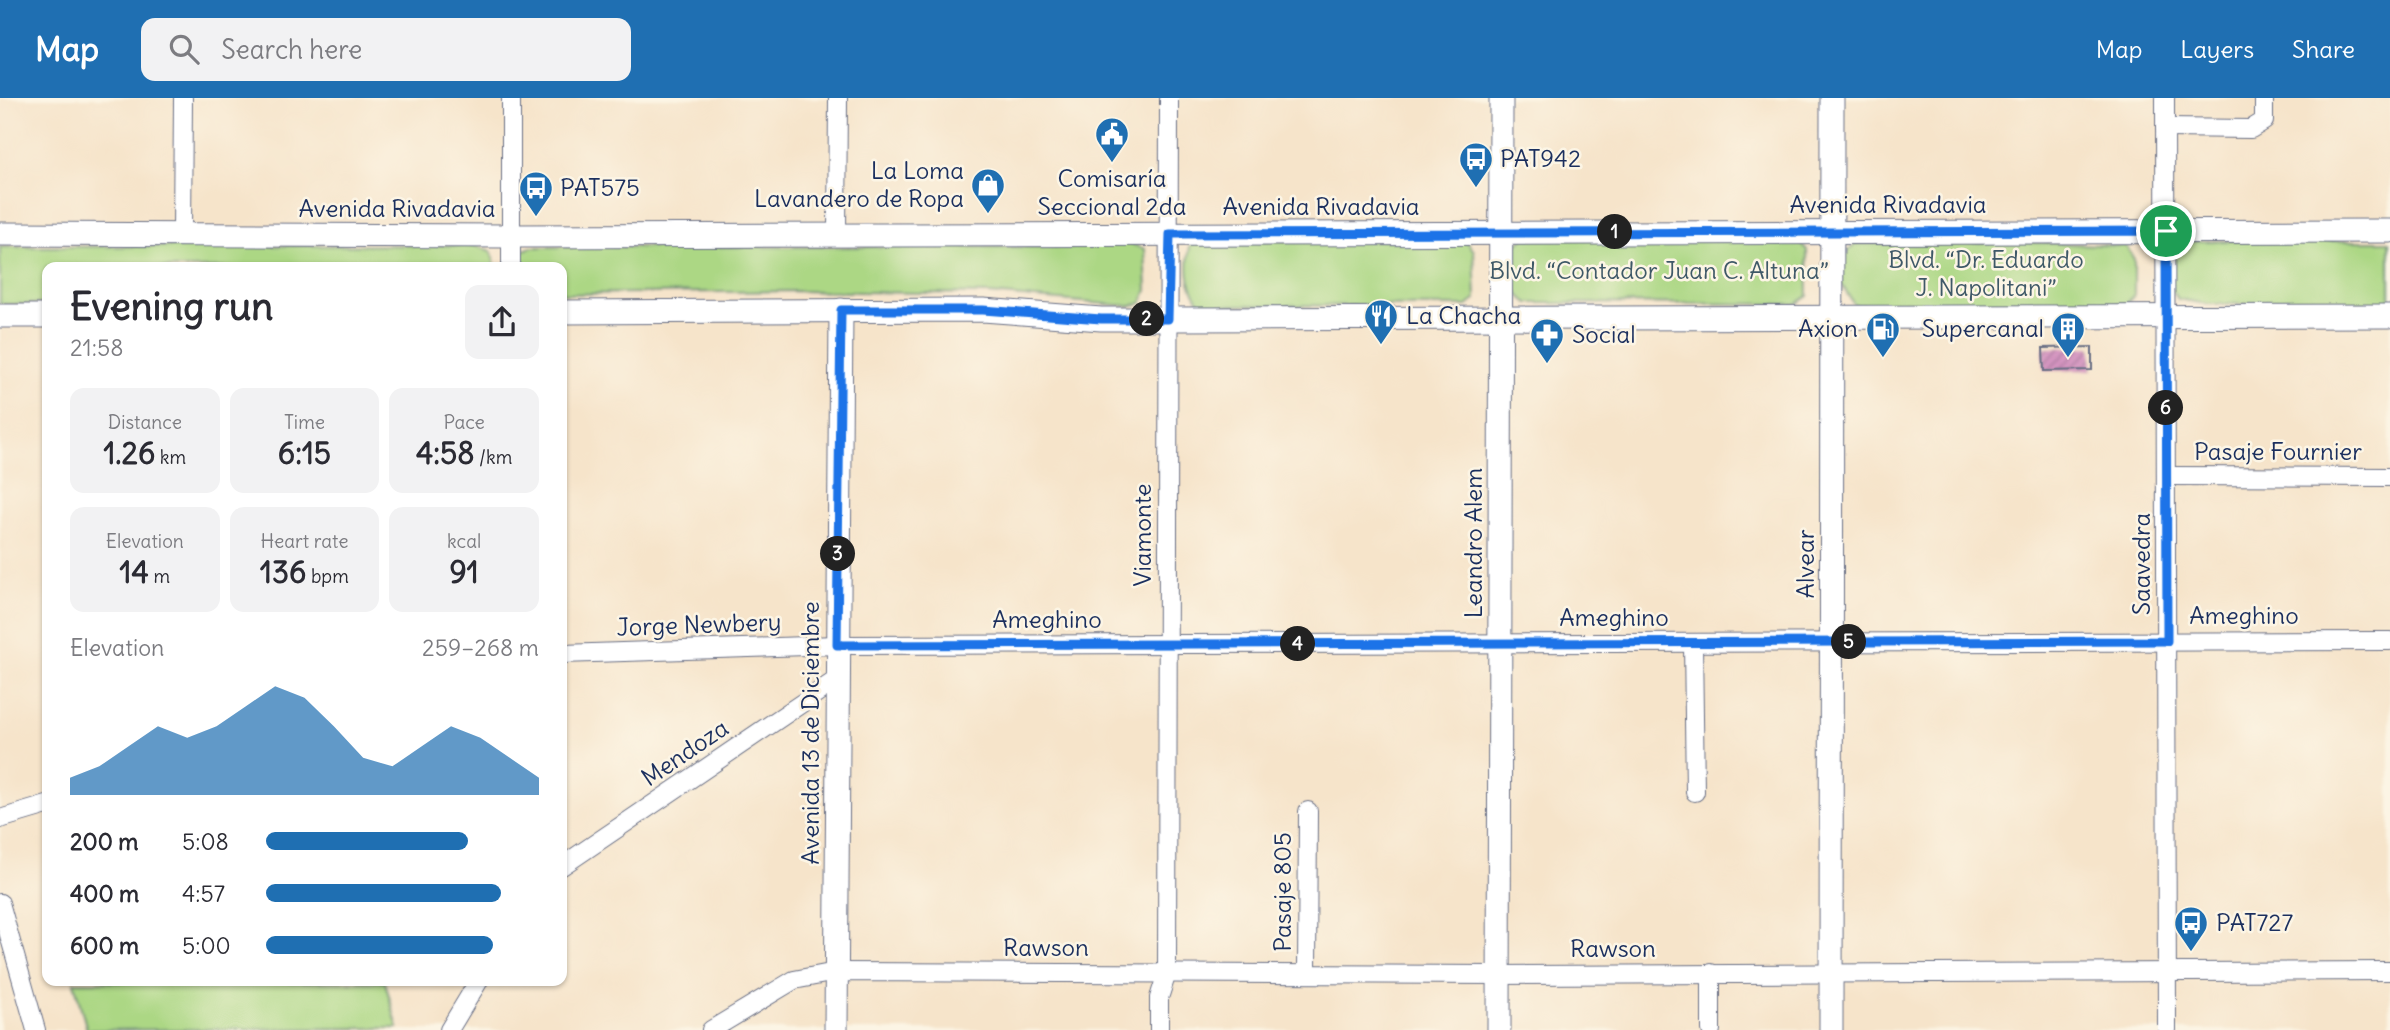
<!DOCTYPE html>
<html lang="en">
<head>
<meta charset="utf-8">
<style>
	body { margin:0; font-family:Delius,sans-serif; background:#f2f2f3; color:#2b2b33; height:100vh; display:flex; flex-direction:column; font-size:26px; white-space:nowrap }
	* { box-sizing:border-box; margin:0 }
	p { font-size:23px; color:#7c7c81 }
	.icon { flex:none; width:38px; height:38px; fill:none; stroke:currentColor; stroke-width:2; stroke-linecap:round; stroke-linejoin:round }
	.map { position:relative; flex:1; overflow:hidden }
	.panel { position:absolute; left:42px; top:164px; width:525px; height:724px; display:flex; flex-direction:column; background:#fff; border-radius:14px; box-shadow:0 2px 5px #0004 }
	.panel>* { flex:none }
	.pin { position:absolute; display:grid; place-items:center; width:60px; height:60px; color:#fff; margin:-30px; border:4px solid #fff; border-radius:50%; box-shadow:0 2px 7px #0007 }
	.km { position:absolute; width:35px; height:35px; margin:-18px; border-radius:50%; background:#222; color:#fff; font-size:19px; line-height:35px; text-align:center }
	.round { display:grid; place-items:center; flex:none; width:74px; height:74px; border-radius:14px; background:#f2f2f3 }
	.head { display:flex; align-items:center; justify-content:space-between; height:119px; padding:0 28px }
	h1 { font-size:38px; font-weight:700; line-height:52px }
	.figures { display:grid; grid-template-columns:repeat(3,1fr); gap:10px; height:119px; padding:7px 28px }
	.figures div { display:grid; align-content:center; border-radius:14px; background:#f2f2f3; text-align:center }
	.figures b { font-size:30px; font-weight:700 }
	.figures small { font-size:19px; font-weight:400 }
	.figures p { font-size:19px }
	.chart { height:196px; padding:14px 28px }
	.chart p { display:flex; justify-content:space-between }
	.chart svg { width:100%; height:126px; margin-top:7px; fill:#1f6fb2; opacity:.7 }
	ul { padding:0 28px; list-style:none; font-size:23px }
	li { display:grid; grid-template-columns:112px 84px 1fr; align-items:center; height:52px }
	li i { height:18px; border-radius:9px; background:#1f6fb2 }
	header { display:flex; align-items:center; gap:42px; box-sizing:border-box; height:98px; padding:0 35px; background:#1f6fb2; color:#fff }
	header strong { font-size:33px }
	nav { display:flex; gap:38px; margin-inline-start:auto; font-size:24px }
	.search { width:490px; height:63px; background:#f2f2f3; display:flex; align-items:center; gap:18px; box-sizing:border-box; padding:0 24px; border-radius:14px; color:#7c7c81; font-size:26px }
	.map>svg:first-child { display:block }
	.green { fill:#acd784; stroke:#648371; stroke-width:2 }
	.building { fill:url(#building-hatch) }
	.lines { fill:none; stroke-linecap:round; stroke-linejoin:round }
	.minor-casing { stroke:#686e84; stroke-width:20 }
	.major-casing { stroke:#686e84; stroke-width:25 }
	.minor { stroke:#fff; stroke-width:18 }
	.major { stroke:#fff; stroke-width:23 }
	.route-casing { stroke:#fff; stroke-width:14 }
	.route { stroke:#1a73e8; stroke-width:9 }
	.labels { text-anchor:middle; stroke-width:5; stroke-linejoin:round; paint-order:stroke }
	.poi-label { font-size:24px; fill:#1b2f5e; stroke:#fcf5e5; text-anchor:start }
	.street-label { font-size:24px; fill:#1b2f5e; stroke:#fcf5e5 }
	.park-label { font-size:24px; fill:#3f5968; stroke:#fcf5e5 }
</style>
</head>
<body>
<header>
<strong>Map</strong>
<div class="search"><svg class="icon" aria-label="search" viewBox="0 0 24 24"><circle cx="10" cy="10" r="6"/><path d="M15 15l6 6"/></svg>Search here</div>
<nav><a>Map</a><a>Layers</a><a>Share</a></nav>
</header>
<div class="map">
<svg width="2390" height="932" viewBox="0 0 2390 932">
	<defs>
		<pattern id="building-hatch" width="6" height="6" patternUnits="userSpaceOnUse" patternTransform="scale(1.75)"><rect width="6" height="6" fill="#d08bbc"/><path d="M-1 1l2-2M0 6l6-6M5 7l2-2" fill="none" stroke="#a8729c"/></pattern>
	</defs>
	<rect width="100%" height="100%" fill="#fcf5e5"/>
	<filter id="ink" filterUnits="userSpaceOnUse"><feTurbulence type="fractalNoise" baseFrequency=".0143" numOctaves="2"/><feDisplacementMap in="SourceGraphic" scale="14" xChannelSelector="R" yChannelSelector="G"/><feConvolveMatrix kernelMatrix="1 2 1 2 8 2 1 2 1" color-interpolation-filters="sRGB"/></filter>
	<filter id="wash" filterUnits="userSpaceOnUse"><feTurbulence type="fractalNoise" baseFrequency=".00686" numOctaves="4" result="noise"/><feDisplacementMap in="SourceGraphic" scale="28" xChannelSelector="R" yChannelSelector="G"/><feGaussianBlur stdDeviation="1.57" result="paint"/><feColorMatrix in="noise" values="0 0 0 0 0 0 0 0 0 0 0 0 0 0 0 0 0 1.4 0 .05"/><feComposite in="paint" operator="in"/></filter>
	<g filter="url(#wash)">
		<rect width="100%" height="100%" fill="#f6e4ca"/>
		<!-- green -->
		<g class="green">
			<path d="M1524,139H1795L1807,152L1808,198L1796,206L1528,205C1508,192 1510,174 1510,152Z"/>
			<path d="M1465,141L1474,153L1476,201L1467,208L1202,207C1186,186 1186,169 1191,143Z"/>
			<polygon points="2178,143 2390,143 2390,206 2207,206 2178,201 2169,189 2169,154"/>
			<polygon points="1126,144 1145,151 1147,192 1142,205 1129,208 989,196 794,193 562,196 562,170 521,170 521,153 532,149 1089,149"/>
			<polygon points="2023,144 2126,148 2134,161 2134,197 2127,205 2103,209 1854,207 1839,182 1840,160 1856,146"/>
			<polygon points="473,147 491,153 496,170 47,170 47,206 0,206 0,149"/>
			<polygon points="74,884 385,884 398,930 87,932"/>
		</g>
		<g id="blocks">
			<!-- building -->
			<polygon class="building" points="2092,249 2092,272 2044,273 2043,250"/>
		</g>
	</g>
	<g filter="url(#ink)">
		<use href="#blocks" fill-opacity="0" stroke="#686e84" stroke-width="2"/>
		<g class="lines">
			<!-- minor casing -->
			<g class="minor-casing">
				<g id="minor">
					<polyline points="511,0 511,170"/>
					<polyline points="2165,0 2167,932"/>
					<polyline points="2165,30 2251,31 2264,23 2264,0"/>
					<polyline points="182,136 183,0"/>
					<polyline points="837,137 838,0"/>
					<polyline points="2166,378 2390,379"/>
					<polyline points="1693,545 1695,694"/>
					<polyline points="562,556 837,547 2390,543"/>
					<polyline points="0,721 47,707"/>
					<polyline points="562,768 836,582"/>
					<polyline points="0,805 36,932"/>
					<polyline points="1711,875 1711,932"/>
					<polyline points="1307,876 1308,713"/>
					<polyline points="449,932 478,884"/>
					<polyline points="711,932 794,882 836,874 1499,877 2390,873"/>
					<polyline points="1159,932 1159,900 1167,875 1169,0"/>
				</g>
			</g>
			<!-- major casing -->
			<g class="major-casing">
				<g id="major">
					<polyline points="0,136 512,138 2390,133"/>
					<polyline points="562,214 983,212 1101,221 1168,221 2390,218"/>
					<polyline points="0,218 47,218"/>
					<polyline points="836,932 841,212"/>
					<polyline points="1499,932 1501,0"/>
					<polyline points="1831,932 1832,0"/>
				</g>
			</g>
			<!-- minor -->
			<use href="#minor" class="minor"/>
			<!-- major -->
			<use href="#major" class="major"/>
		</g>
	</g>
	<g class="lines" filter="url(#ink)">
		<!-- route casing -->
		<g class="route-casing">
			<polygon id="route" points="2166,133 2167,543 837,547 841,212 983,212 1101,221 1168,221 1170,136"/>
		</g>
		<!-- route -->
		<use href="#route" class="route"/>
	</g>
	<!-- icons -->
	<defs>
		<g id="civic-pin" transform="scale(1.75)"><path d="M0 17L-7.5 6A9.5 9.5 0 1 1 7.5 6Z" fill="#1f6fb2" stroke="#fcf5e5"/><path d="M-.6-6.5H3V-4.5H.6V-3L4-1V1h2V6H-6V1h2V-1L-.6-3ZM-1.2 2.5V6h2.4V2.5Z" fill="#fff"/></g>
		<g id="bus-pin" transform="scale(1.75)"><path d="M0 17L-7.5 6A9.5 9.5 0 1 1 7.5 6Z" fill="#1f6fb2" stroke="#fcf5e5"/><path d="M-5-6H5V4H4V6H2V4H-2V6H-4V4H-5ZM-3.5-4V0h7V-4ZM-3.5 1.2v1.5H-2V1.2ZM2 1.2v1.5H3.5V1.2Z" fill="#fff"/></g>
		<g id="shop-pin" transform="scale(1.75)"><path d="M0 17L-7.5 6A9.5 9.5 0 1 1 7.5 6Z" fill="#1f6fb2" stroke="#fcf5e5"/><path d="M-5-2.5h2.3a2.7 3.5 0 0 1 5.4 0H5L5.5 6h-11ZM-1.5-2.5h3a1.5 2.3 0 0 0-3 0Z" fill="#fff"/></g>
		<g id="restaurant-pin" transform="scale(1.75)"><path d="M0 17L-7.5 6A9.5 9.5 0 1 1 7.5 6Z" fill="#1f6fb2" stroke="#fcf5e5"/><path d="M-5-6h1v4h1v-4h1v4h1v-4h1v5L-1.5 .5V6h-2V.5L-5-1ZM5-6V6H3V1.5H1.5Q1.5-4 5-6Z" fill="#fff"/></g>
		<g id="fuel-pin" transform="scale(1.75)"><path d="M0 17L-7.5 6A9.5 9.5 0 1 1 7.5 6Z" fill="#1f6fb2" stroke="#fcf5e5"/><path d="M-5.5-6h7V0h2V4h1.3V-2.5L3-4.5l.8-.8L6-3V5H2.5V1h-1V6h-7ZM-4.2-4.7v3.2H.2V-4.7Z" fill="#fff"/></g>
		<g id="building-pin" transform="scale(1.75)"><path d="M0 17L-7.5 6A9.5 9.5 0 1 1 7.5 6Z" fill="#1f6fb2" stroke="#fcf5e5"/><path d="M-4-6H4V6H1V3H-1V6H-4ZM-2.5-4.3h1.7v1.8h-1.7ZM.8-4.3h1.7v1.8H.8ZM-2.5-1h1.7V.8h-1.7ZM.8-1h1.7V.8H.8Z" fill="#fff"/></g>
		<g id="pharmacy-pin" transform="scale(1.75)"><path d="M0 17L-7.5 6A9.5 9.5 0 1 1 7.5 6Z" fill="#1f6fb2" stroke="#fcf5e5"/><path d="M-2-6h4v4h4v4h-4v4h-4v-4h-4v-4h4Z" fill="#fff"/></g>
	</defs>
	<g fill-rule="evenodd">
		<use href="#civic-pin" x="1112" y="36"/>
		<use href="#bus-pin" x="1476" y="61"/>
		<use href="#shop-pin" x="988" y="87"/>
		<use href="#bus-pin" x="536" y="90"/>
		<use href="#restaurant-pin" x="1381" y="218"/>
		<use href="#fuel-pin" x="1883" y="231"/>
		<use href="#building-pin" x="2068" y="231"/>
		<use href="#pharmacy-pin" x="1547" y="237"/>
		<use href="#bus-pin" x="2191" y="825"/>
	</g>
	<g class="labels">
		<!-- poi labels -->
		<g class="poi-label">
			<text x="1500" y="69">PAT942</text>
			<text x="964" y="81" text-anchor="end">La Loma<tspan x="964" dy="28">Lavandero de Ropa</tspan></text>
			<text x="1112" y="89" text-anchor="middle">Comisaría<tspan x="1112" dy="28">Seccional 2da</tspan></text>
			<text x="560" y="98">PAT575</text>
			<text x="1406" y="226">La Chacha</text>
			<text x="1858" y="239" text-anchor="end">Axion</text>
			<text x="2044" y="239" text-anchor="end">Supercanal</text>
			<text x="1572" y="245">Social</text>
			<text x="2216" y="833">PAT727</text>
		</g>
		<!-- street labels -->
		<g class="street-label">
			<text x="1888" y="115">Avenida Rivadavia</text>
			<text x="1321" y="117">Avenida Rivadavia</text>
			<text x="397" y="119">Avenida Rivadavia</text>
			<text x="2278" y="362">Pasaje Fournier</text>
			<text transform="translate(1143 437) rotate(-90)" y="8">Viamonte</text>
			<text transform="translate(1474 445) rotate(-90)" y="8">Leandro Alem</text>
			<text transform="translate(1806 466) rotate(-90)" y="8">Alvear</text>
			<text transform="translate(2142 466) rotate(-90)" y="8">Saavedra</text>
			<text x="2244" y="526">Ameghino</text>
			<text x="1614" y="528">Ameghino</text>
			<text x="1047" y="530">Ameghino</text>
			<text transform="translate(699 527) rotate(-2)" y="8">Jorge Newbery</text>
			<text transform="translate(811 635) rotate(-90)" y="8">Avenida 13 de Diciembre</text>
			<text transform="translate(685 655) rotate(-34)" y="8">Mendoza</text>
			<text transform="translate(1283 794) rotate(-90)" y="8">Pasaje 805</text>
			<text x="1046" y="858">Rawson</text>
			<text x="1613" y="859">Rawson</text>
		</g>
		<!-- park labels -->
		<g class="park-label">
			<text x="1986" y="170">Blvd. “Dr. Eduardo<tspan x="1986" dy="28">J. Napolitani”</tspan></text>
			<text x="1659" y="181">Blvd. “Contador Juan C. Altuna”</text>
		</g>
	</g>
</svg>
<div class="pin" style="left:2166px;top:133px;background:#1e9e55"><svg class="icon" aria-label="arrive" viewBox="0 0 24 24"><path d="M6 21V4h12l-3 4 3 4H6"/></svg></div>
<b class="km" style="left:1615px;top:134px">1</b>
<b class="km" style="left:1147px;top:221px">2</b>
<b class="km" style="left:838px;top:456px">3</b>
<b class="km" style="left:1298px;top:546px">4</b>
<b class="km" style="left:1849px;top:544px">5</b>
<b class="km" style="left:2166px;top:310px">6</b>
<section class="panel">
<div class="head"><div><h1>Evening run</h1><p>21:58</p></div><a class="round"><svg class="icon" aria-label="share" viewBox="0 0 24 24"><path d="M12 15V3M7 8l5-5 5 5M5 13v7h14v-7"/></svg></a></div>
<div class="figures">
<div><p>Distance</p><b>1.26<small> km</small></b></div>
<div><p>Time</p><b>6:15</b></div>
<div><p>Pace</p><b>4:58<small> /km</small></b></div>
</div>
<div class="figures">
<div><p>Elevation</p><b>14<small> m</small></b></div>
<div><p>Heart rate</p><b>136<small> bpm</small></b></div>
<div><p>kcal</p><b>91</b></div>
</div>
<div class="chart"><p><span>Elevation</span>259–268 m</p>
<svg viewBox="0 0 160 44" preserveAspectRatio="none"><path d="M0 44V38L10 34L20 27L30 20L40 24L50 20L60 13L70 6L80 10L90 20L100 31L110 34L120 27L130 20L140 24L150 31L160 38V44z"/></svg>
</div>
<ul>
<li><b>200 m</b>5:08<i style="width:74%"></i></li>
<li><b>400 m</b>4:57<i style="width:86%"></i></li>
<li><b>600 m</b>5:00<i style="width:83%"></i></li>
</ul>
</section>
</div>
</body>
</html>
